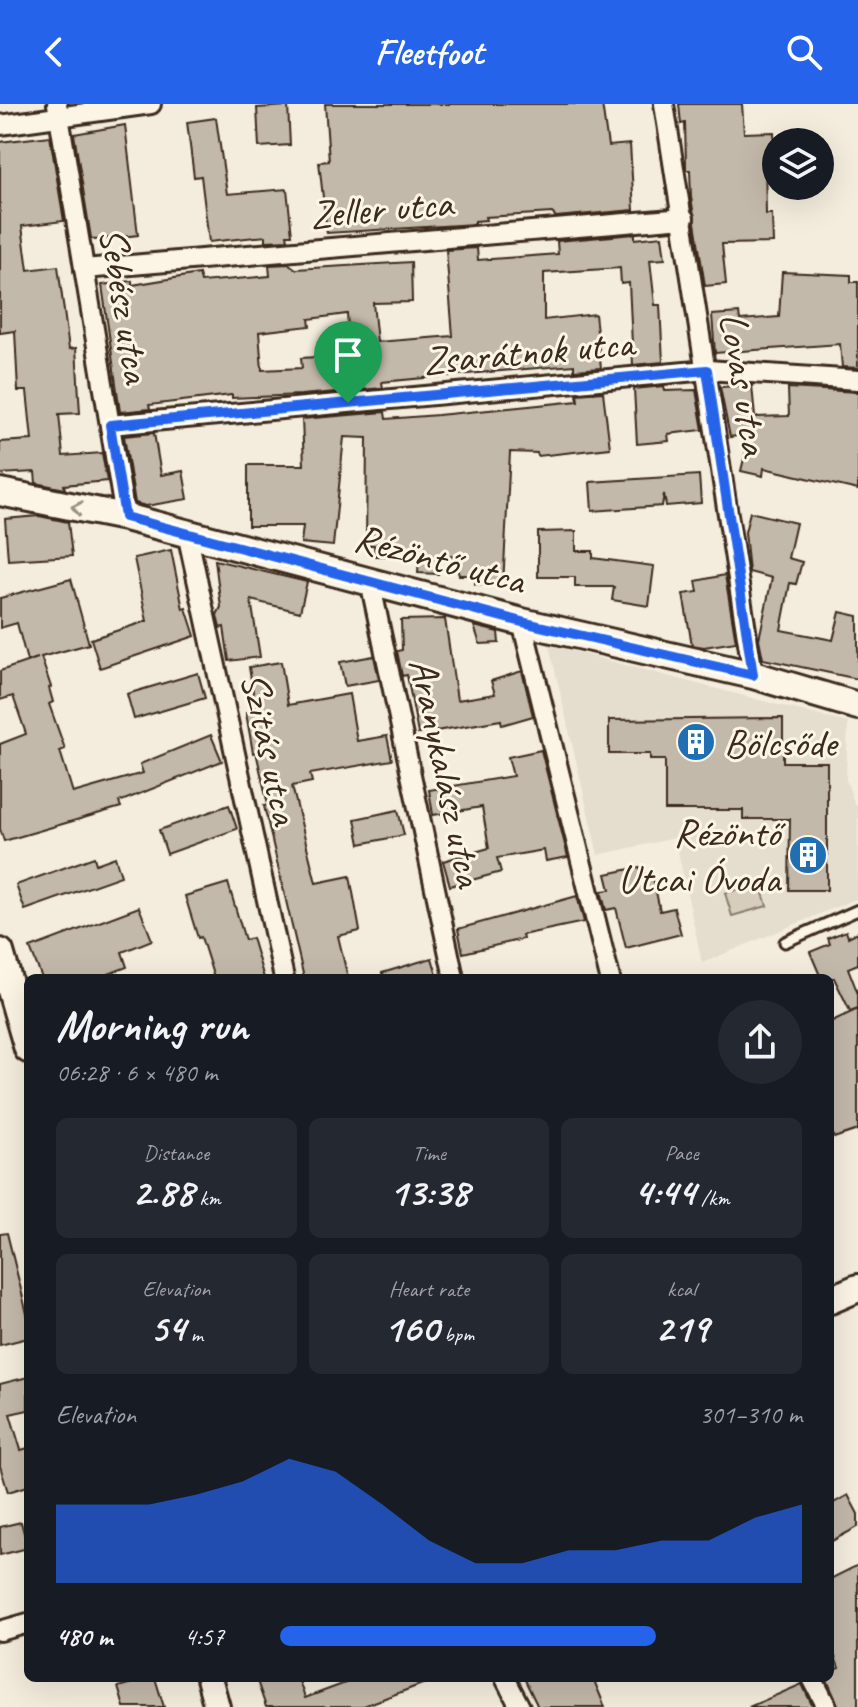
<!DOCTYPE html>
<html lang="en">
<head>
<meta charset="utf-8">
<style>
	body { margin:0; font-family:Caveat,sans-serif; background:#242831; color:#f1f3f6; height:100vh; display:flex; flex-direction:column; font-size:30px; white-space:nowrap }
	* { box-sizing:border-box; margin:0 }
	p { font-size:26px; color:#9ea1a6 }
	.icon { flex:none; width:44px; height:44px; fill:none; stroke:currentColor; stroke-width:2; stroke-linecap:round; stroke-linejoin:round }
	.map { position:relative; flex:1; overflow:hidden }
	.sheet { position:absolute; left:24px; top:870px; width:810px; height:708px; display:flex; flex-direction:column; background:#171b24; border-radius:12px; box-shadow:0 8px 32px #0002 }
	.sheet>* { flex:none }
	.tools { position:absolute; left:762px; top:24px; display:grid; gap:16px }
	.tools a { display:grid; place-items:center; width:72px; height:72px; border-radius:50%; background:#171b24; box-shadow:0 8px 32px #0002; font-size:40px }
	.pin { position:absolute; display:grid; place-items:center; width:68px; height:68px; color:#fff; margin:-82px -34px; border-radius:50% 50% 50% 0; rotate:-45deg; box-shadow:0 0 8px #0007 }
	.pin .icon { rotate:45deg }
	.round { display:grid; place-items:center; flex:none; width:84px; height:84px; border-radius:42px; background:#242831 }
	.headline { display:flex; align-items:center; justify-content:space-between; height:136px; padding:0 32px }
	h1 { font-size:44px; font-weight:700; line-height:60px }
	.stats { display:grid; grid-template-columns:repeat(3,1fr); gap:12px; height:136px; padding:8px 32px }
	.stats div { display:grid; align-content:center; border-radius:12px; background:#242831; text-align:center }
	.stats b { font-size:40px; font-weight:700 }
	.stats small { font-size:22px; font-weight:400 }
	.stats p { font-size:22px }
	.chart { height:224px; padding:16px 32px }
	.chart p { display:flex; justify-content:space-between }
	.chart svg { width:100%; height:144px; margin-top:8px; fill:#2563eb; opacity:.7 }
	ul { padding:0 32px; list-style:none; font-size:26px }
	li { display:grid; grid-template-columns:128px 96px 1fr; align-items:center; height:60px }
	li i { height:20px; border-radius:10px; background:#2563eb }
	header { display:flex; justify-content:space-between; align-items:center; height:104px; padding:0 32px; background:#2563eb; color:#fff; font-size:36px; font-weight:700 }
	.map>svg:first-child { display:block }
	.built { fill:#e5ddce }
	.green { fill:#d6cdbd; stroke:#887c6e; stroke-width:2 }
	.building { fill:#c3b9aa; stroke:#3b2a1e; stroke-width:2; fill-rule:evenodd }
	.lines { fill:none; stroke-linecap:round; stroke-linejoin:round }
	.service-casing { stroke:#3b2a1e; stroke-width:15 }
	.minor-casing { stroke:#3b2a1e; stroke-width:24 }
	.tertiary-casing { stroke:#3b2a1e; stroke-width:30 }
	.secondary-casing { stroke:#3b2a1e; stroke-width:32 }
	.service { stroke:#fcf5e5; stroke-width:9 }
	.minor { stroke:#fcf5e5; stroke-width:18 }
	.tertiary { stroke:#fcf5e5; stroke-width:24 }
	.secondary { stroke:#fcf5e5; stroke-width:26 }
	.oneway { stroke:#9c9082 }
	.route-casing { stroke:#fff; stroke-width:16 }
	.route { stroke:#2563eb; stroke-width:10 }
	.labels { text-anchor:middle; stroke-width:6; stroke-linejoin:round; paint-order:stroke }
	.street-label { font-size:40px; fill:#3b2a1e; stroke:#fcf5e5 }
	.poi-label { font-size:40px; fill:#3b2a1e; stroke:#fcf5e5; text-anchor:start }
</style>
</head>
<body>
<header><svg class="icon" aria-label="back" viewBox="0 0 24 24"><path d="M15 5l-7 7 7 7"/></svg>Fleetfoot<svg class="icon" aria-label="search" viewBox="0 0 24 24"><circle cx="10" cy="10" r="6"/><path d="M15 15l6 6"/></svg></header>
<div class="map">
<svg width="858" height="1603" viewBox="0 0 858 1603">
	<rect width="100%" height="100%" fill="#f4eddd"/>
	<filter id="ink" filterUnits="userSpaceOnUse"><feTurbulence type="fractalNoise" baseFrequency=".0125" numOctaves="2"/><feDisplacementMap in="SourceGraphic" scale="16" xChannelSelector="R" yChannelSelector="G"/><feConvolveMatrix kernelMatrix="1 2 1 2 8 2 1 2 1" color-interpolation-filters="sRGB"/></filter>
	<g filter="url(#ink)">
		<!-- built -->
		<polygon class="built" points="549,541 848,619 846,676 855,701 858,701 858,794 702,859 675,734 598,751"/>
		<!-- green -->
		<polygon class="green" points="760,779 767,802 732,812 725,789"/>
		<!-- building -->
		<g class="building">
			<polygon points="325,0 602,0 608,42 630,40 634,106 556,113 552,109 485,113 486,116 475,117 475,120 327,129 319,58 329,57"/>
			<polygon points="679,0 742,0 744,29 774,28 775,52 765,52 766,110 772,110 773,139 722,140 726,180 705,182 691,93 690,66 686,66 686,61 685,19 681,20"/>
			<polygon points="288,2 290,41 259,43 257,4"/>
			<polygon points="216,14 227,90 287,85 292,131 287,131 288,136 266,137 266,132 209,138 201,72 194,73 187,18"/>
			<polygon points="125,21 138,131 95,136 91,134 74,30"/>
			<polygon points="50,32 64,117 22,122 28,166 58,162 69,245 76,244 80,309 59,310 63,352 102,349 107,377 64,381 65,385 36,379 35,368 0,370 0,338 32,336 27,287 18,287 15,227 0,229 0,38"/>
			<path d="M635,130V135L662,132L665,155L650,156L655,201H660L663,258L633,261L629,179L621,180L620,164L544,169V216L595,210L601,264L574,266V261L489,268L382,278L383,284L301,291L232,294V291L149,301L150,305L120,308L102,181L132,177V181L199,170L201,178L270,172L269,161L289,160L296,165L411,158L412,198L373,199L377,238L453,232L446,146L477,144L478,156L558,150L557,137ZM347,210L350,251L301,254L302,264L262,266L259,228L310,222L309,215Z"/>
			<polygon points="782,168 851,171 851,178 858,178 858,264 842,263 840,240 715,249 712,211 739,209 740,216 779,213"/>
			<polygon points="752,281 755,313 789,312 788,284 858,288 858,386 764,364 763,372 741,367 750,330 730,333 720,283"/>
			<polygon points="664,282 665,287 696,286 703,326 668,330 669,337 637,340 634,285"/>
			<polygon points="603,288 610,344 538,352 537,349 510,348 503,482 475,480 475,471 459,471 453,452 436,456 438,470 418,469 419,452 375,452 374,441 366,441 367,334 344,333 333,442 301,439 303,422 248,422 248,361 304,361 302,315 385,308 386,315 438,311 578,297 577,290"/>
			<polygon points="154,329 161,371 183,367 188,395 146,402 135,399 124,332"/>
			<polygon points="699,371 701,399 666,402 664,390 662,402 592,407 590,378"/>
			<polygon points="750,408 796,419 788,454 802,458 796,480 790,479 781,526 833,536 840,508 858,512 858,575 763,555 759,535 772,474 749,468 745,428"/>
			<polygon points="39,412 68,418 72,452 8,456 5,415"/>
			<polygon points="576,427 576,447 593,447 593,454 654,462 649,502 612,496 614,483 575,483 575,473 538,473 538,428"/>
			<polygon points="171,446 183,505 186,504 195,532 100,564 91,535 147,517 134,454"/>
			<polygon points="215,456 307,478 300,508 251,496 260,553 229,557 224,523 220,524 217,511 221,503"/>
			<polygon points="725,471 736,538 704,543 692,541 683,490 698,488 696,477"/>
			<polygon points="71,475 89,540 41,553 51,583 49,584 53,598 49,600 65,645 60,647 73,689 143,669 140,660 211,631 222,657 119,698 121,703 4,737 0,725 0,640 26,630 13,592 0,596 0,567 38,554 27,557 17,519 0,524 0,494"/>
			<polygon points="445,515 457,596 495,590 491,577 522,567 533,612 502,621 501,616 418,630 407,571 402,572 397,547 402,546 401,516"/>
			<polygon points="474,522 498,528 499,539 480,540"/>
			<polygon points="374,552 379,576 345,582 340,558"/>
			<polygon points="281,558 288,601 349,590 357,637 387,632 392,656 310,670 312,678 292,682 316,779 350,772 360,827 338,832 348,874 304,874 264,702 268,701 256,648 253,649 246,609 256,607 249,563"/>
			<polygon points="198,569 205,594 134,615 127,590"/>
			<polygon points="783,614 783,658 827,658 827,786 789,786 790,715 743,715 743,706 665,706 665,656 650,656 650,650 609,650 609,616"/>
			<polygon points="541,646 568,753 546,757 544,746 497,754 501,768 450,782 443,757 489,744 482,703 433,711 429,686 513,672 508,653"/>
			<polygon points="229,701 237,725 167,750 159,726"/>
			<polygon points="398,706 404,731 360,740 355,715"/>
			<polygon points="94,753 96,760 115,753 121,772 25,806 16,781"/>
			<polygon points="640,763 642,771 652,768 660,807 674,804 681,830 626,844 616,804 606,806 601,787 610,786 606,770"/>
			<polygon points="228,779 245,836 252,834 264,874 214,874 201,833 198,834 185,792"/>
			<polygon points="577,792 584,818 522,831 523,835 463,849 458,825"/>
			<polygon points="139,803 152,836 122,848 127,863 98,874 42,874 30,844"/>
			<polygon points="846,827 848,833 858,828 858,860 848,864 858,890 858,904 850,907 834,874 821,874 810,848 830,840 828,834"/>
			<polygon points="432,854 438,874 383,874 382,869"/>
			<polygon points="858,905 858,1026 834,1034 830,1022 830,918"/>
			<polygon points="7,1129 28,1214 28,1234 0,1241 0,1130"/>
			<polygon points="28,1273 28,1306 10,1310 21,1346 28,1344 28,1382 8,1388 0,1362 0,1280"/>
			<polygon points="848,1391 858,1410 858,1423 830,1438 830,1401"/>
			<polygon points="21,1418 28,1444 0,1451 0,1423"/>
			<polygon points="858,1461 858,1603 839,1603 826,1574 830,1574 830,1568 839,1564 830,1539 830,1475"/>
			<polygon points="130,1574 155,1574 164,1603 124,1603 118,1583 132,1579"/>
			<polygon points="256,1574 298,1574 305,1594 359,1574 433,1576 361,1603 266,1603"/>
			<polygon points="524,1574 593,1574 605,1603 538,1603"/>
			<polygon points="802,1580 813,1603 749,1603"/>
		</g>
		<g class="lines">
			<!-- service casing -->
			<g class="service-casing">
				<polyline id="service" points="785,838 858,806"/>
			</g>
			<!-- minor casing -->
			<g class="minor-casing">
				<g id="minor">
					<polyline points="57,0 125,413"/>
					<polyline points="664,0 753,571"/>
					<polyline points="0,21 151,0"/>
					<polyline points="84,165 684,114"/>
					<polyline points="110,321 707,266 858,276"/>
					<polyline points="187,429 284,874"/>
					<polyline points="370,477 454,874"/>
					<polyline points="522,518 610,874"/>
					<polyline points="0,1527 28,1519"/>
					<polyline points="505,1574 520,1603"/>
					<polyline points="812,1574 827,1603"/>
				</g>
			</g>
			<!-- tertiary casing -->
			<g class="tertiary-casing">
				<polyline id="tertiary" points="209,1574 217,1603"/>
			</g>
			<!-- secondary casing -->
			<g class="secondary-casing">
				<g id="secondary">
					<polyline points="0,388 125,413 522,518 753,571 858,602"/>
					<polyline points="0,848 28,945"/>
					<polyline points="830,1196 858,1184"/>
				</g>
			</g>
			<!-- service -->
			<use href="#service" class="service"/>
			<!-- minor -->
			<use href="#minor" class="minor"/>
			<!-- tertiary -->
			<use href="#tertiary" class="tertiary"/>
			<!-- secondary -->
			<use href="#secondary" class="secondary"/>
		</g>
		<!-- one-way arrows -->
		<defs><path id="oneway-chevron" d="M-2-3.5L2.5 0L-2 3.5" fill="none" stroke-width="1.6" stroke-linecap="round" stroke-linejoin="round" transform="scale(2)"/></defs>
		<use class="oneway" href="#oneway-chevron" transform="translate(77 404) rotate(-169)"/>
	</g>
	<g class="lines" filter="url(#ink)">
		<!-- route casing -->
		<g class="route-casing">
			<polygon id="route" points="707,266 753,571 522,518 125,413 110,321"/>
		</g>
		<!-- route -->
		<use href="#route" class="route"/>
	</g>
	<!-- icons -->
	<defs>
		<g id="building-disc" transform="scale(2)"><circle r="9.5" fill="#1f6fb2" stroke="#fcf5e5"/><path d="M-4-6H4V6H1V3H-1V6H-4ZM-2.5-4.3h1.7v1.8h-1.7ZM.8-4.3h1.7v1.8H.8ZM-2.5-1h1.7V.8h-1.7ZM.8-1h1.7V.8H.8Z" fill="#fff"/></g>
	</defs>
	<g fill-rule="evenodd">
		<use href="#building-disc" x="696" y="638"/>
		<use href="#building-disc" x="808" y="751"/>
	</g>
	<g class="labels">
		<!-- street labels -->
		<g class="street-label">
			<text transform="translate(381 104) rotate(-5)" y="14">Zeller utca</text>
			<text transform="translate(126 201) rotate(81)" y="14">Sebész utca</text>
			<text transform="translate(528 247) rotate(-5)" y="14">Zsarátnok utca</text>
			<text transform="translate(745 280) rotate(81)" y="14">Lovas utca</text>
			<text transform="translate(440 454) rotate(15)" y="14">Rézöntő utca</text>
			<text transform="translate(271 644) rotate(78)" y="14">Szitás utca</text>
			<text transform="translate(447 668) rotate(78)" y="14">Aranykalász utca</text>
		</g>
		<!-- poi labels -->
		<g class="poi-label">
			<text x="724" y="652">Bölcsőde</text>
			<text x="780" y="742" text-anchor="end">Rézöntő<tspan x="780" dy="46">Utcai Óvoda</tspan></text>
		</g>
	</g>
</svg>
<div class="tools">
<a><svg class="icon" aria-label="layers" viewBox="0 0 24 24"><path d="M12 4l9 5-9 5-9-5zM3 14l9 5 9-5"/></svg></a>
</div>
<div class="pin" style="left:348px;top:299px;background:#1e9e55"><svg class="icon" aria-label="arrive" viewBox="0 0 24 24"><path d="M6 21V4h12l-3 4 3 4H6"/></svg></div>
<section class="sheet">
<div class="headline"><div><h1>Morning run</h1><p>06:28 · 6 × 480 m</p></div><a class="round"><svg class="icon" aria-label="share" viewBox="0 0 24 24"><path d="M12 15V3M7 8l5-5 5 5M5 13v7h14v-7"/></svg></a></div>
<div class="stats">
<div><p>Distance</p><b>2.88<small> km</small></b></div>
<div><p>Time</p><b>13:38</b></div>
<div><p>Pace</p><b>4:44<small> /km</small></b></div>
</div>
<div class="stats">
<div><p>Elevation</p><b>54<small> m</small></b></div>
<div><p>Heart rate</p><b>160<small> bpm</small></b></div>
<div><p>kcal</p><b>219</b></div>
</div>
<div class="chart"><p><span>Elevation</span>301–310 m</p>
<svg viewBox="0 0 160 44" preserveAspectRatio="none"><path d="M0 44V20L10 20L20 20L30 17L40 13L50 6L60 10L70 20L80 31L90 38L100 38L110 34L120 34L130 31L140 31L150 24L160 20V44z"/></svg>
</div>
<ul>
<li><b>480 m</b>4:57<i style="width:72%"></i></li>
</ul>
</section>
</div>
</body>
</html>
